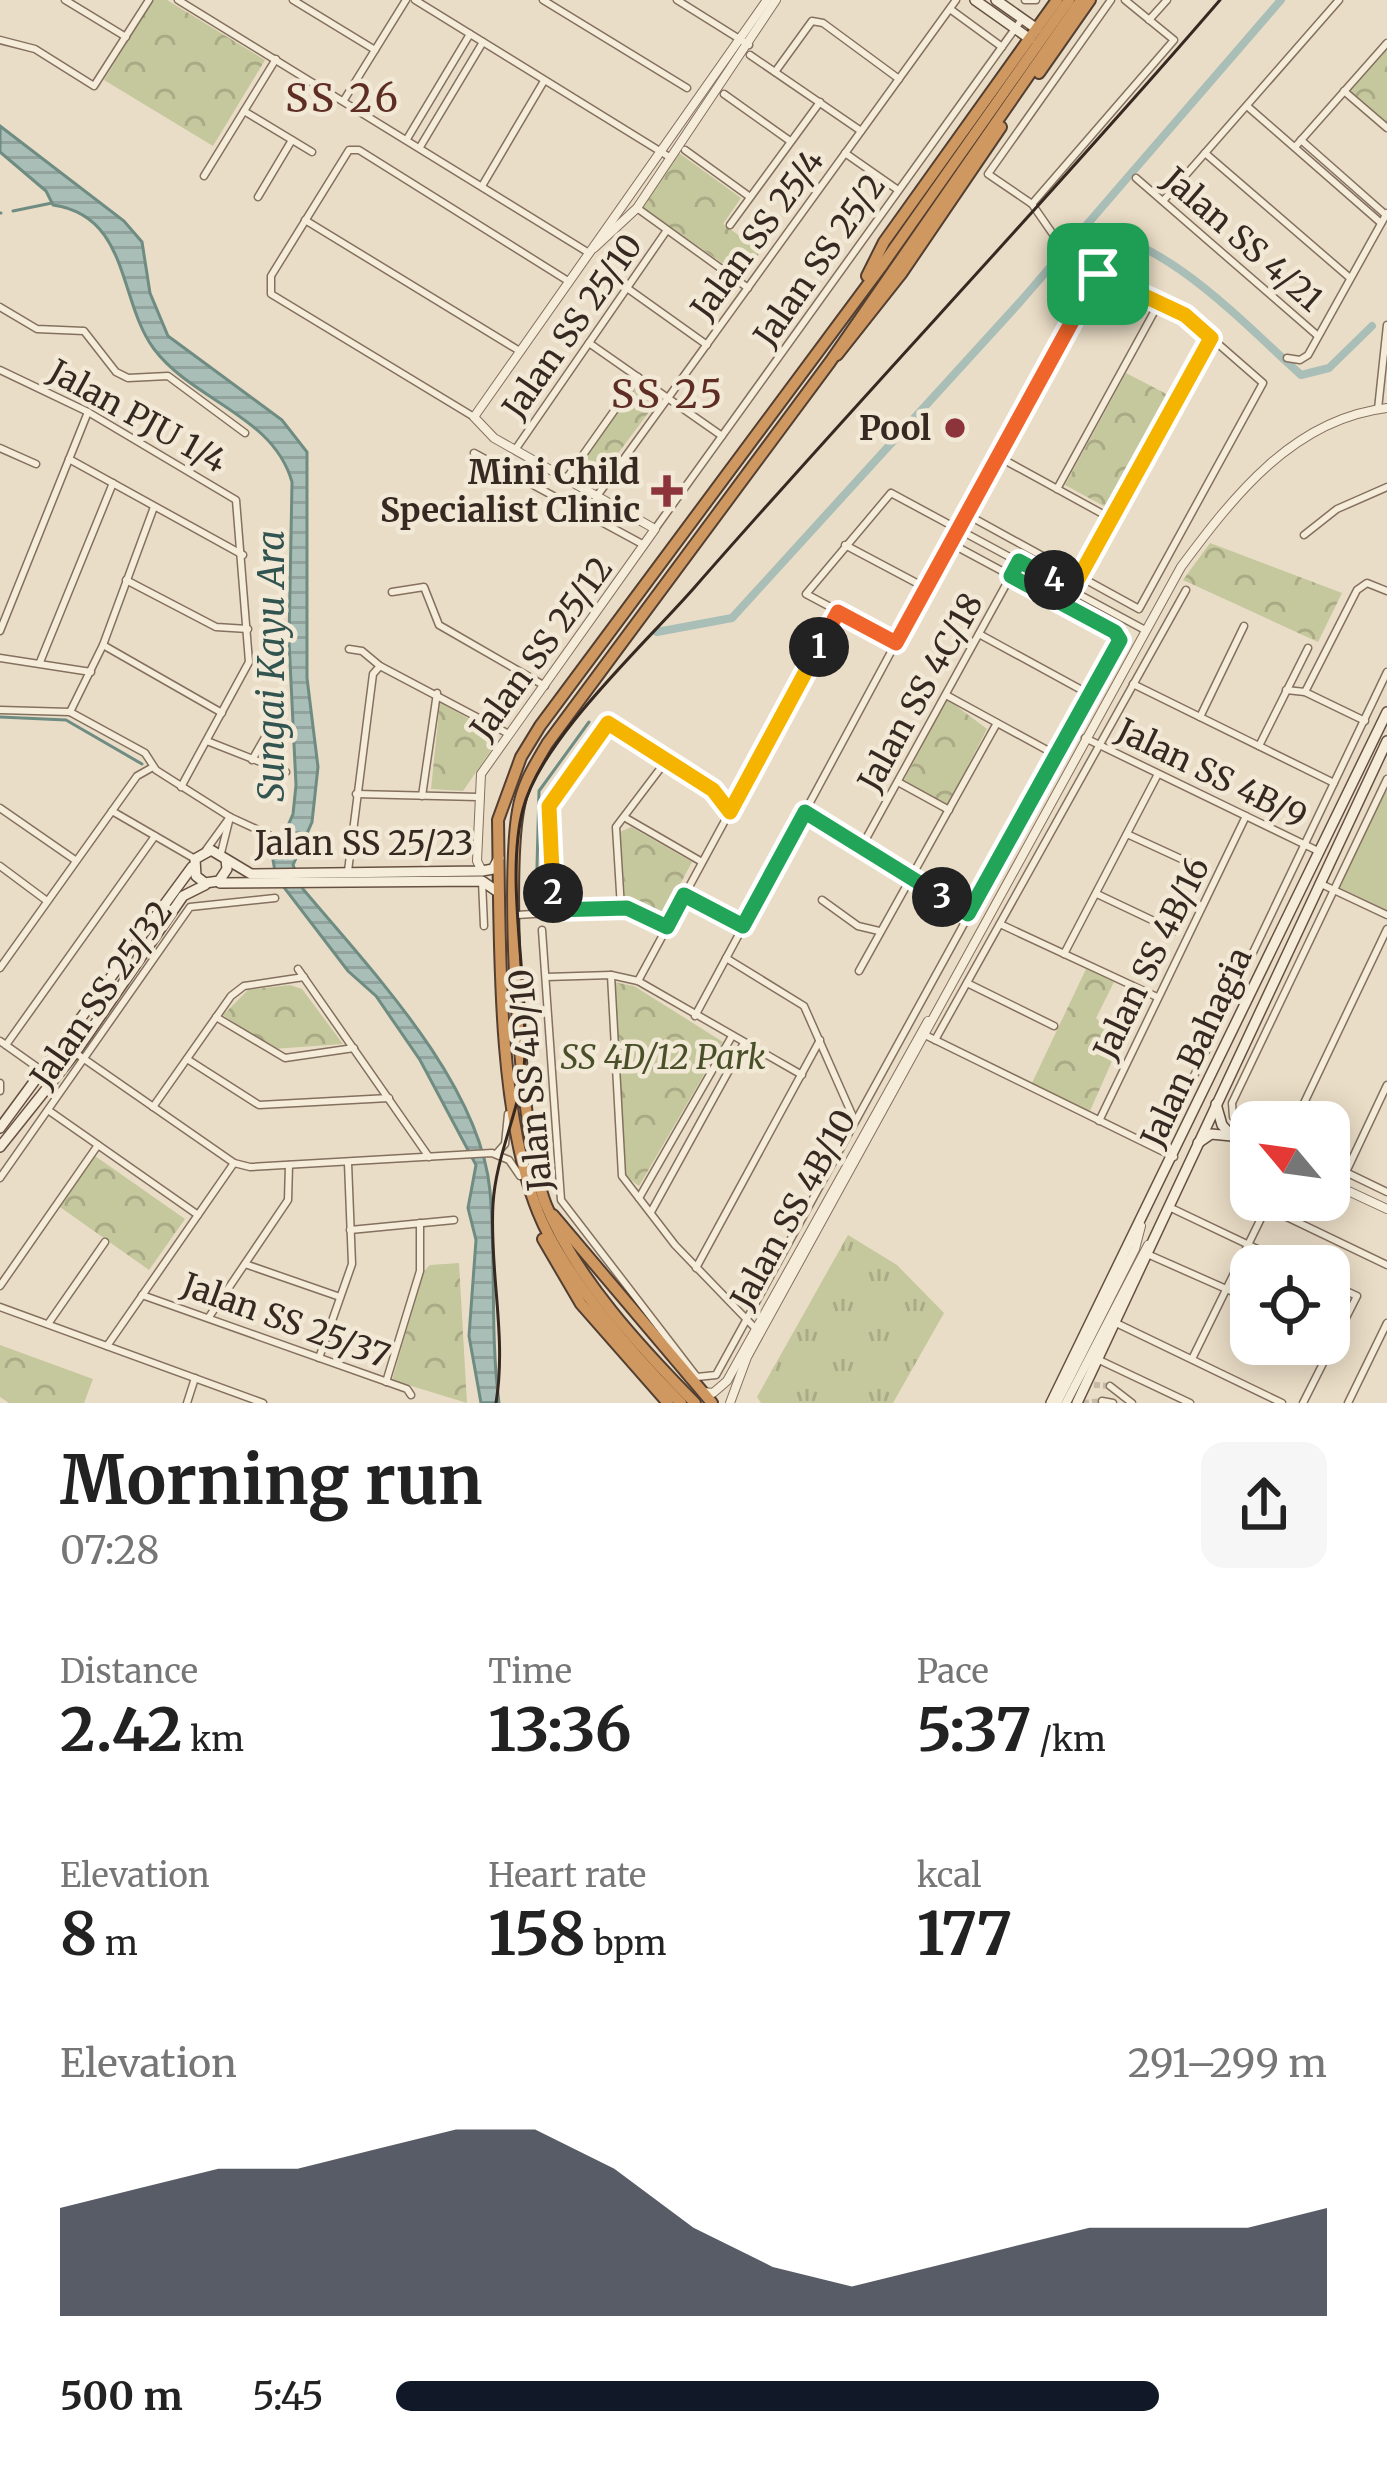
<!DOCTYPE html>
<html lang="en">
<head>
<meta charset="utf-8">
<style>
	body { margin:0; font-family:Merriweather,serif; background:#f6f6f6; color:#222; height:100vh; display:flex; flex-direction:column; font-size:45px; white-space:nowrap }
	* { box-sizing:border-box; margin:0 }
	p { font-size:39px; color:#767676 }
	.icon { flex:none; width:66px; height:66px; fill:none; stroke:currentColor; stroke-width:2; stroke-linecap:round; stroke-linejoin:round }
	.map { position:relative; height:1403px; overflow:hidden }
	.side { display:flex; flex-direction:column; background:#fff; flex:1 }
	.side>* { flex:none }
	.needle { width:78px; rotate:299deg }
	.tools { position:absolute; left:1230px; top:1101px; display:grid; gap:24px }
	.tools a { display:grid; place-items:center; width:120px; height:120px; border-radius:24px; background:#fff; box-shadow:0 6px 30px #0003; font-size:60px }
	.pin { position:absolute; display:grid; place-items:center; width:102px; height:102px; color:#fff; margin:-51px; border-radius:24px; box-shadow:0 6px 18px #0006 }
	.km { position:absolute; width:60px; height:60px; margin:-30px; border-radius:50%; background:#222; color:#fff; font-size:33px; line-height:60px; text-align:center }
	.round { display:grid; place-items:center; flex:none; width:126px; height:126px; border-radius:24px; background:#f6f6f6 }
	.headline { display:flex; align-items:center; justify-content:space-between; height:204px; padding:0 60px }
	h1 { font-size:66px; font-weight:700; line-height:90px }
	.figures { display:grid; grid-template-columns:repeat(3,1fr); gap:18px; height:204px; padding:12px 60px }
	.figures div { display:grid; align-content:center }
	.figures b { font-size:60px; font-weight:700 }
	.figures small { font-size:33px; font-weight:400 }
	.figures p { font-size:33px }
	.chart { height:336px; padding:24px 60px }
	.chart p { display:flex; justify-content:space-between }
	.chart svg { width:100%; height:216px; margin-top:12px; fill:#111827; opacity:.7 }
	ul { padding:0 60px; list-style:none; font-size:39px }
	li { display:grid; grid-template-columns:192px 144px 1fr; align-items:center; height:90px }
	li i { height:30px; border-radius:15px; background:#111827 }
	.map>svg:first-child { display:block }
	.grass { fill:url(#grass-tufts) }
	.park { fill:url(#park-crowns) }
	.garden { fill:#c5c79c }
	.water { fill:url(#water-rules); stroke:#6f8c83; stroke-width:3 }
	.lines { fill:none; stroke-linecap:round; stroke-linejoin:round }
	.stream { stroke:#6f8c83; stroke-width:3 }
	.canal { stroke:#a8beb6; stroke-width:8 }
	.minor-tunnel { stroke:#c6b9a6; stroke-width:6; stroke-dasharray:6 3; stroke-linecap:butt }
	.minor-casing { stroke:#84705e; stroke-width:9 }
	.tertiary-casing { stroke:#84705e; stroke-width:10 }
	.secondary-casing { stroke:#665141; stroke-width:12 }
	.motorway-casing { stroke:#523f32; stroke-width:14 }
	.minor { stroke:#f5ecda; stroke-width:6 }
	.tertiary { stroke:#f5ecda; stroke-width:8 }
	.secondary { stroke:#f5ecda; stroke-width:9 }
	.motorway { stroke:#d09861; stroke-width:10 }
	.tram { stroke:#362921; stroke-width:3 }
	.split-1-casing { stroke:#fff; stroke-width:24 }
	.split-2-casing { stroke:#fff; stroke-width:24 }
	.split-3-casing { stroke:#fff; stroke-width:24 }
	.split-4-casing { stroke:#fff; stroke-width:24 }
	.split-5-casing { stroke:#fff; stroke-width:24 }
	.split-1 { stroke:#f0652b; stroke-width:15 }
	.split-2 { stroke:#f5b400; stroke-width:15 }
	.split-3 { stroke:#22a559; stroke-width:15 }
	.split-4 { stroke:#22a559; stroke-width:15 }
	.split-5 { stroke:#f5b400; stroke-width:15 }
	.poi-dot { fill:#8d343a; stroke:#f2e8d6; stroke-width:4.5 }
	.labels { text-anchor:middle; stroke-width:9; stroke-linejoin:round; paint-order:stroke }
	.street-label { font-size:33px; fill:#362921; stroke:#f2e8d6 }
	.poi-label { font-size:33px; font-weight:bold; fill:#362921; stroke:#f2e8d6; text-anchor:end }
	.park-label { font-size:33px; font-style:italic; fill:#495029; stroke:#f2e8d6 }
	.water-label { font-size:36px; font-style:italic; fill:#315450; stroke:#f2e8d6 }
	.quarter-label { font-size:39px; letter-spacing:3px; fill:#5e2d24; stroke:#f2e8d6 }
</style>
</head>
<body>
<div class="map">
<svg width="1387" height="1403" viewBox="0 0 1387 1403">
	<defs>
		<pattern id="grass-tufts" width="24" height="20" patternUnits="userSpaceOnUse" patternTransform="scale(3)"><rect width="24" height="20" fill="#c5c79c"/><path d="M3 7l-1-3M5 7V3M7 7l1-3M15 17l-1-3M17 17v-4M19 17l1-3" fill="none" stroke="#aaab86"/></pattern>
		<pattern id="park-crowns" width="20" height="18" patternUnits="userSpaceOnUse" patternTransform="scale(3)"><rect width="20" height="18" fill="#c5c79c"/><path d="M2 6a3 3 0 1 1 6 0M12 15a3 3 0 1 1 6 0" fill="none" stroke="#aaab86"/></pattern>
		<pattern id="water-rules" width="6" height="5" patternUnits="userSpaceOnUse" patternTransform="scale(3)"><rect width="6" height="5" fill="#a8beb6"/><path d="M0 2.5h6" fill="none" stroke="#91a39c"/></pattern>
	</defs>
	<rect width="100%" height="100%" fill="#eaddc7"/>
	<!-- grass -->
	<polygon class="grass" points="848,1235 897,1265 944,1313 893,1403 761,1403 757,1397"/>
	<!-- park -->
	<g class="park">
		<polygon points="153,0 167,0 265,60 213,146 104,80"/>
		<polygon points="1387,47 1387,125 1348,92"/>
		<polygon points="679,153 741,198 723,224 761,251 742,277 642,207"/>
		<polygon points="1126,373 1174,398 1113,511 1065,485"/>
		<polygon points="642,388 653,395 655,404 595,484 586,486 573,476 634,389"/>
		<polygon points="1210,543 1342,593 1318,642 1183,580"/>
		<polygon points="947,699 987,729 947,806 903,782"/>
		<polygon points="440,702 495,734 496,743 463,791 431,789"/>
		<polygon points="631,827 692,862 662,918 625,899 620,832"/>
		<polygon points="1086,969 1114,982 1096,1018 1120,1043 1090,1111 1032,1083"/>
		<polygon points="613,982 634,986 723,1042 639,1186 624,1175"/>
		<polygon points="290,985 302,989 343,1044 273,1049 223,1015 248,990"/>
		<polygon points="95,1156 185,1219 149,1270 60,1207"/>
		<polygon points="459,1263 467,1403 392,1380 424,1271 430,1265"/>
		<polygon points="0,1345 93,1379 84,1403 9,1403 0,1397"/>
	</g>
	<!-- garden -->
	<polygon class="garden" points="1387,784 1387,910 1338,887"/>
	<!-- water -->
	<path class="water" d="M0,126L124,221L142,242L150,293L168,336L282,420L307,452V678L318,767L312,822L293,865L303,889C370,969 480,1083 490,1191C496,1262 490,1333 499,1403H481L469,1336L476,1240L468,1208L476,1165L420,1060L376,996L348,971L276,877L273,860L293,814L296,785L289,641L292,482C273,415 193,401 154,349C118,301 130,216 53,205L46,191L0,152Z"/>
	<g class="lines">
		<!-- stream -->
		<g class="stream">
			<polyline points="13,211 52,203"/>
			<polyline points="0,213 1,213"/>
			<polyline points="0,717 66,720 142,764"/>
			<polyline points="536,904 539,791 589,722"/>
		</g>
		<!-- canal -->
		<g class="canal">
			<path d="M1083,229C1164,236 1243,323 1301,375L1329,368L1372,326"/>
			<polyline points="657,632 732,618 1020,302 1281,0"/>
		</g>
		<!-- minor-tunnel -->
		<g class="minor-tunnel">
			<polyline points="1085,1384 1110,1386"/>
			<polyline points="1083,1403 1102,1401"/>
		</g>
		<!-- minor casing -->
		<g class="minor-casing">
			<g id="minor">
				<polyline points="65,0 126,37"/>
				<polyline points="178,0 589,253"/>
				<polyline points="293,0 375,50"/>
				<polyline points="415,0 671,158"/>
				<polyline points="543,0 687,88"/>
				<polyline points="677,0 749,45"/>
				<polyline points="1025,0 1036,0"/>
				<polyline points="950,9 1002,47"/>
				<polyline points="1149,20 1167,0"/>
				<polyline points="0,40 35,49 94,86 149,0"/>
				<polyline points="750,55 861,131"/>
				<polyline points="775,72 812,21 823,23 899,79"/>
				<polyline points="1344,91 1387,128"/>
				<polyline points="724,94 790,141"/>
				<polyline points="344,100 406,0"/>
				<polyline points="1247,106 1381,223"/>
				<polyline points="244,111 312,152"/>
				<polyline points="407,139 470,34"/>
				<polyline points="1301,140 1386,215"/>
				<polyline points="420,147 483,42"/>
				<polyline points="1295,147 1387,43"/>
				<polyline points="685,150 750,197"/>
				<polyline points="845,153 898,190"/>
				<polyline points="1205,153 1350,278"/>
				<polyline points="204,176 276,59"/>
				<polyline points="1136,178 1318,336"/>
				<polyline points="482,186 544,81"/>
				<polyline points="258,197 292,140"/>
				<polyline points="1163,201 1339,0"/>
				<polyline points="1032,204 1174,40 1125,0"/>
				<polyline points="637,208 748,288"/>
				<polyline points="305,220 518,350"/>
				<polyline points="730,225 820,102"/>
				<polyline points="627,288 707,345"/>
				<polyline points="0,307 37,329 84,331 116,372 128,378 168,376 245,433"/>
				<polyline points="589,343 722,436"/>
				<polyline points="1287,358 1300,360 1308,355 1387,213"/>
				<polyline points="0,370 88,412 236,500 249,662 181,787"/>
				<polyline points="1378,409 1387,325"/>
				<polyline points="474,417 271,294 271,276 349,150 359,150 568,281"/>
				<polyline points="0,448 36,464"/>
				<polyline points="515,450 667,230"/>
				<polyline points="474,453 644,545"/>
				<polyline points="997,456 1112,519"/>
				<polyline points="69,459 243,555"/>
				<polyline points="566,479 638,377"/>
				<polyline points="1057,489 1159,303"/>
				<polyline points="597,496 956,0"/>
				<polyline points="966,514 1139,609 1263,383 1185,315 1068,256 1032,204 988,174 1111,0"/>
				<polyline points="655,529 1022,19"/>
				<polyline points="1304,535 1337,509 1387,487"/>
				<polyline points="845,545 926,588"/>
				<polyline points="126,580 216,627 248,629"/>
				<polyline points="1073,590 1211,338"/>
				<polyline points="392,592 424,587 439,625 545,686"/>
				<polyline points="0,631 88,412"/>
				<polyline points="979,634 1089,694"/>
				<polyline points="896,642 806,594 891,493 1145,630"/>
				<polyline points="103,645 222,713"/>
				<polyline points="349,649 362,651 380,666"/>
				<polyline points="0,658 91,672"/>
				<polyline points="40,662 113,483"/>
				<polyline points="1133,684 1334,783"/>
				<polyline points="1286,690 1305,692 1365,721"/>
				<polyline points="1305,692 1357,590 1367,583 1387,591"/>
				<polyline points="946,695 1056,755"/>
				<polyline points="0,710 70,712 145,753 156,770 230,817 269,835"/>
				<polyline points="70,712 103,645 154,507"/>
				<polyline points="1200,717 1244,626"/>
				<polyline points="1085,738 1318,851"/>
				<polyline points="207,741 286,772"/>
				<polyline points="1259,746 1308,648"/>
				<polyline points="252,760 280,711"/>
				<polyline points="898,782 949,810"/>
				<polyline points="356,794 478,797"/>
				<polyline points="422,796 437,693"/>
				<polyline points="0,808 75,860"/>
				<polyline points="112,811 195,859"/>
				<polyline points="805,812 968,914"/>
				<polyline points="624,817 702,862"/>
				<polyline points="1127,834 1203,869"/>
				<polyline points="862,846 1019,561"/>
				<polyline points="206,850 230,817"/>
				<polyline points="221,853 229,821"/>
				<polyline points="0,866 47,901"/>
				<polyline points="348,871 373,674 380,666 509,734"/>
				<polyline points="482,881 484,926"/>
				<polyline points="1319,883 1387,915"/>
				<polyline points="1097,894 1175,931"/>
				<polyline points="684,895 743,926"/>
				<polyline points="822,900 858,926 879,931"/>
				<polyline points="621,908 616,827 666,761"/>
				<polyline points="554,910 549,806 608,723"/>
				<polyline points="547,911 545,804 603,720 713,790 729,812"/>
				<polyline points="517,915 627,908 666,927"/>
				<polyline points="1000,924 1157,997"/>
				<polyline points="542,930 561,1200 697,1377 716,1375 1120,640 1115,632 950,543"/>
				<polyline points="1064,954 1158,774"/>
				<polyline points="726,958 804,1006 854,1119"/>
				<polyline points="0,968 137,776 153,767"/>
				<polyline points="298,969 429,1157"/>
				<polyline points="859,971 997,723"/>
				<polyline points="611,975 622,1176 675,1245 755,1328"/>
				<polyline points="546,977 611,975 638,981 802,1075"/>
				<polyline points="638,981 838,612"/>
				<polyline points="967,983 1054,1026"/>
				<polyline points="695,1016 1095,273"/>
				<polyline points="216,1017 285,1058 354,1048"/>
				<polyline points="923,1034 1174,1157"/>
				<polyline points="935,1040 1186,590"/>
				<polyline points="0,1041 41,1070"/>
				<polyline points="6,1045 155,836"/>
				<polyline points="77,1054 234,1163 250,1167 492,1153 509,1160 520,1176"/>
				<polyline points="187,1059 259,1105 389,1098"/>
				<polyline points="0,1083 0,1091"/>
				<polyline points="153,1107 231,996 244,986 304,977"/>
				<polyline points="48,1110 198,1215"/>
				<polyline points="1099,1121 1246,816"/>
				<polyline points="1295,1122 1387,929"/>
				<polyline points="1251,1129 1233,1117 1232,1103 1387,779"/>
				<polyline points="1159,1149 1387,672"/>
				<polyline points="497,1153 505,1144 508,1114"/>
				<polyline points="1329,1164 1387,1192"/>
				<polyline points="1346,1172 1387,1085"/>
				<polyline points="0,1178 190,907 275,898"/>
				<polyline points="639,1198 732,1036"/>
				<polyline points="1169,1207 1293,1266"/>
				<polyline points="1266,1207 1387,1265"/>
				<polyline points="651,1212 744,1043"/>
				<polyline points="350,1230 454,1220"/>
				<polyline points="1145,1253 1251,1300"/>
				<polyline points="245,1264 340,1297"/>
				<polyline points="696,1268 820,1040"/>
				<polyline points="0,1286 98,1145"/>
				<polyline points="142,1295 407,1389 411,1395"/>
				<polyline points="0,1307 263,1403"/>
				<polyline points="209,1317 288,1200 289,1165"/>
				<polyline points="1114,1322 1282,1403"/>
				<polyline points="48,1324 105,1242"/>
				<polyline points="107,1346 234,1163"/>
				<polyline points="319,1358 352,1264 348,1163"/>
				<polyline points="1097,1359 1190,1403"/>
				<polyline points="1192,1359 1270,1200"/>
				<polyline points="386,1382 420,1271 420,1223"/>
				<polyline points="1110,1386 1132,1403"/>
				<polyline points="1102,1401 1113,1403"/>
				<polyline points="187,1403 195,1378"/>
				<polyline points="1303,1403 1357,1296 1329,1283"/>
				<polyline points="1348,1403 1387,1323"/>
			</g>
		</g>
		<!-- tertiary casing -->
		<g class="tertiary-casing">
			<g id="tertiary">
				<polyline points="594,248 637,208 776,0"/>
				<polyline points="482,871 477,861 481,774 655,529 494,438 474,417 767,0"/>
				<polyline points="1232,1136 1251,1145"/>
				<polyline points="1329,1182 1387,1209"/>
				<polyline points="704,1392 713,1393 727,1381 928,1021"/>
				<path d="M730,1403L747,1357L1181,567C1233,497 1293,419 1387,408"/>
				<polyline points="1057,1403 1135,1249 1141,1226"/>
				<polyline points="1066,1403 1148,1245"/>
			</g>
		</g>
		<!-- secondary casing -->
		<g class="secondary-casing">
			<g id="secondary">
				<polyline points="975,0 1030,39"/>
				<polyline points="996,0 1037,29"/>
				<polyline points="226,859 227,869 219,881 205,883 196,876 195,859 211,850 251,874 482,871 493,869 499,858"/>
				<polyline points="220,883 482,881 498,892"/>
				<polyline points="1216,1104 1222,1125 1232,1136"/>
				<polyline points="0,1128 192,867"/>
				<polyline points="1198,1143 1211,1134 1232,1136"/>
				<polyline points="0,1147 75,1053 183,896 205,885"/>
				<polyline points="1051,1403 1387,712"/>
				<polyline points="1077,1403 1387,741"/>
			</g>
		</g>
		<!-- motorway casing -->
		<g class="motorway-casing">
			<g id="motorway">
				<polyline points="1039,73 1090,0"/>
				<polyline points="867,276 884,242 1057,0"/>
				<polyline points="837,355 901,274 1001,127"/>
				<polyline points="553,1215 712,1403"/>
				<polyline points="543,1239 581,1304 668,1403"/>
				<path d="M681,1403C633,1355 563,1275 538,1212C496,1108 500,933 498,820L521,757L540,726L881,267L1069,0"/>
				<path d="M695,1403C641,1348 575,1277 546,1205C519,1139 505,883 518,811C522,785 534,766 547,744L830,362L1081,0"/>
			</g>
		</g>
		<!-- minor -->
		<use href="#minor" class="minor"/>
		<!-- tertiary -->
		<use href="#tertiary" class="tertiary"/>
		<!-- secondary -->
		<use href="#secondary" class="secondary"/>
		<!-- motorway -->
		<use href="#motorway" class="motorway"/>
		<!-- tram -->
		<path class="tram" d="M496,1403C507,1336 489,1271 493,1204C496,1152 523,1105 525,1054C528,981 505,877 523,809C541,739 644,645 694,588C867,390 1048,200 1220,0"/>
	</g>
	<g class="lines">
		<!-- split-1 casing -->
		<g class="split-1-casing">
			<polyline id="split-1" points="819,647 838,612 896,643 1098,274"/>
		</g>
		<!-- split-2 casing -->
		<g class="split-2-casing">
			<polyline id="split-2" points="553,893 549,806 608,723 713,790 730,812 819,647"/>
		</g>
		<!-- split-3 casing -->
		<g class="split-3-casing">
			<polyline id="split-3" points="553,893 554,910 627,908 667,927 684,895 743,926 805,812 942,897"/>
		</g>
		<!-- split-4 casing -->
		<g class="split-4-casing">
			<polyline id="split-4" points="942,897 968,914 1120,640 1115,632 1011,576 1019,561 1054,580"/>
		</g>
		<!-- split-5 casing -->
		<g class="split-5-casing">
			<polyline id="split-5" points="1054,580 1072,590 1211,338 1185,315 1098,274"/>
		</g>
		<!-- split-1 -->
		<use href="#split-1" class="split-1"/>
		<!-- split-2 -->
		<use href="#split-2" class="split-2"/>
		<!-- split-3 -->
		<use href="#split-3" class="split-3"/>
		<!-- split-4 -->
		<use href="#split-4" class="split-4"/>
		<!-- split-5 -->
		<use href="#split-5" class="split-5"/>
	</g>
	<!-- markers -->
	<g class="poi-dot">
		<circle cx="955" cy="428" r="12"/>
		<path d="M661 473h12v12h12v12h-12v12h-12v-12h-12v-12h12z"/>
	</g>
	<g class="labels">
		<!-- street labels -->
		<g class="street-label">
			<text transform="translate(757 234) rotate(-54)" y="12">Jalan SS 25/4</text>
			<text transform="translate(1243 239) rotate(41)" y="12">Jalan SS 4/21</text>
			<text transform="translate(819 260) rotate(-55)" y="12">Jalan SS 25/2</text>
			<text transform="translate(572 326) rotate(-55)" y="12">Jalan SS 25/10</text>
			<text transform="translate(138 416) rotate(29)" y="12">Jalan PJU 1/4</text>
			<text transform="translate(541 648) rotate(-54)" y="12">Jalan SS 25/12</text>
			<text transform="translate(920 692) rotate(-61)" y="12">Jalan SS 4C/18</text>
			<text transform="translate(1212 773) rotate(26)" y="12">Jalan SS 4B/9</text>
			<text x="364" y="855">Jalan SS 25/23</text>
			<text transform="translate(1151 958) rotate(-64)" y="12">Jalan SS 4B/16</text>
			<text transform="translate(101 994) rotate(-55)" y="12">Jalan SS 25/32</text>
			<text transform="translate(1196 1047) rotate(-65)" y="12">Jalan Bahagia</text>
			<text transform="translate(530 1080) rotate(-95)" y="12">Jalan SS 4D/10</text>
			<text transform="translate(793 1209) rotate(-61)" y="12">Jalan SS 4B/10</text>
			<text transform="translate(286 1320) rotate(20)" y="12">Jalan SS 25/37</text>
		</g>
		<!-- poi labels -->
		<g class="poi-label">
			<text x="931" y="440">Pool</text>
			<text x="640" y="484">Mini Child<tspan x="640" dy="38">Specialist Clinic</tspan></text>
		</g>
		<!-- park labels -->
		<g class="park-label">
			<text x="663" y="1069">SS 4D/12 Park</text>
		</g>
		<!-- water labels -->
		<g class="water-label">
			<text transform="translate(271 666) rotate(-90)" y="13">Sungai Kayu Ara</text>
		</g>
		<!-- quarter labels -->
		<g class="quarter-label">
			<text x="343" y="112">SS 26</text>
			<text x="668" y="408">SS 25</text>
		</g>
	</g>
</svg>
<div class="tools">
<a><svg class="needle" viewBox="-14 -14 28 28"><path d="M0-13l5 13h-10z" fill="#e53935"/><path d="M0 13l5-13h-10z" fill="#767676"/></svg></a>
<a><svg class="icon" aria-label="locate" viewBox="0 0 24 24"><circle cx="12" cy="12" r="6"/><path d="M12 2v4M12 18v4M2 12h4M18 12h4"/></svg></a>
</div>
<div class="pin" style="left:1098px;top:274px;background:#1e9e55"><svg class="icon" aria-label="arrive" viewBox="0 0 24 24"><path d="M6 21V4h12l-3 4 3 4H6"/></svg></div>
<b class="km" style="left:819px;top:647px">1</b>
<b class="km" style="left:553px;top:893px">2</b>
<b class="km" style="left:942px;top:897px">3</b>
<b class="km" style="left:1054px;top:580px">4</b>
</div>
<section class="side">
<div class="headline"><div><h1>Morning run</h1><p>07:28</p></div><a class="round"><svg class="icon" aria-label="share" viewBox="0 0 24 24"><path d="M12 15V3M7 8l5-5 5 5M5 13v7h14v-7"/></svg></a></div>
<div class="figures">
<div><p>Distance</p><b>2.42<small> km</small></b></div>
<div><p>Time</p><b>13:36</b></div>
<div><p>Pace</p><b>5:37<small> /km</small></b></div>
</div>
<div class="figures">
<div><p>Elevation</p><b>8<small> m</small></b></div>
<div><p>Heart rate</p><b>158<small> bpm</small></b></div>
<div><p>kcal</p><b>177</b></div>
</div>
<div class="chart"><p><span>Elevation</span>291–299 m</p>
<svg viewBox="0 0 160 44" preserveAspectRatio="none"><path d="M0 44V22L10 18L20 14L30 14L40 10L50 6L60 6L70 14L80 26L90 34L100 38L110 34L120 30L130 26L140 26L150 26L160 22V44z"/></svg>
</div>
<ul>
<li><b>500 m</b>5:45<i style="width:82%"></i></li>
</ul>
</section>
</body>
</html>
